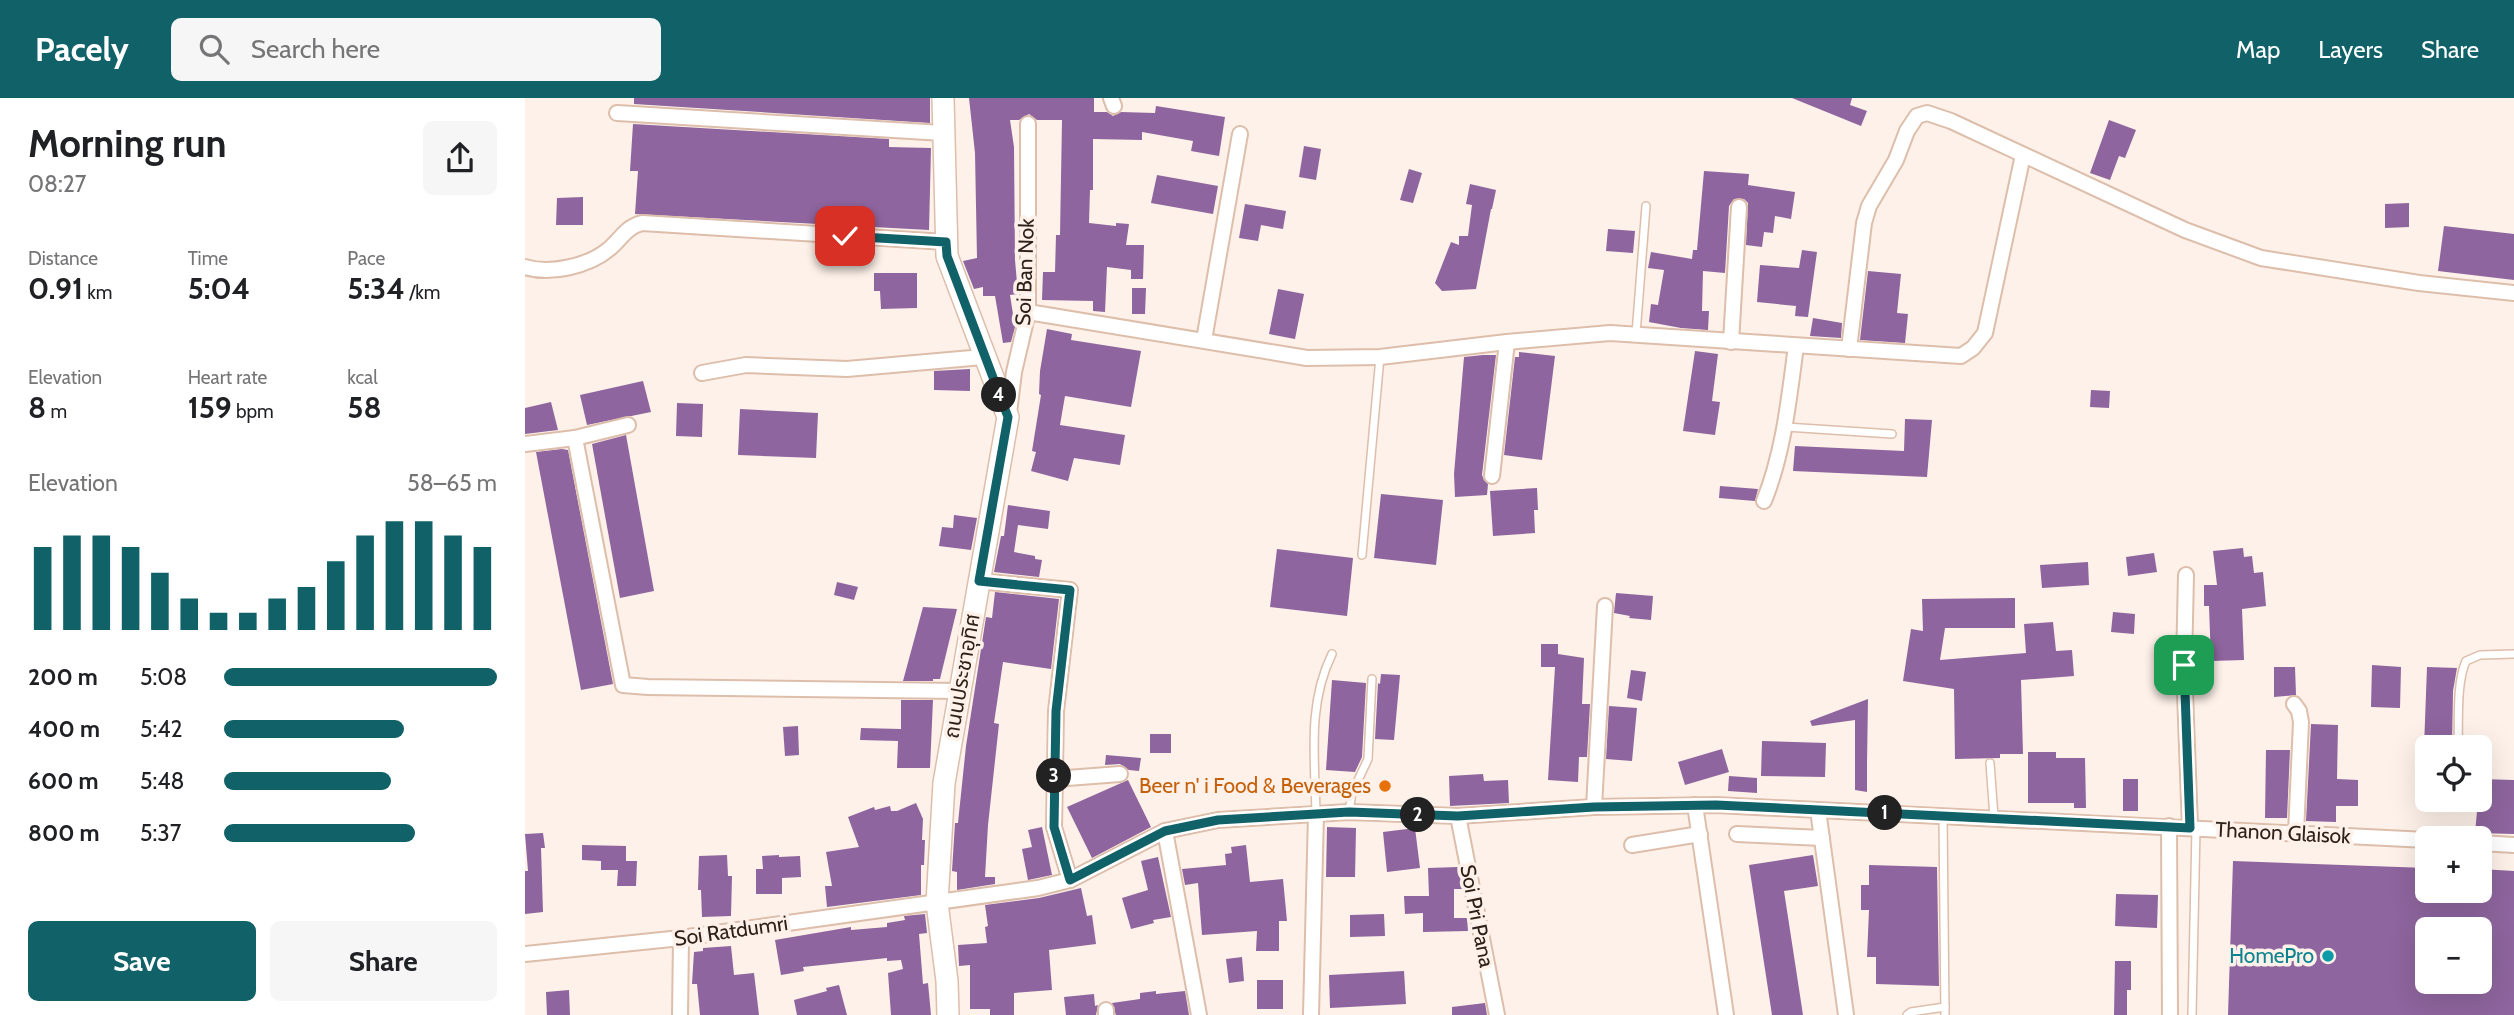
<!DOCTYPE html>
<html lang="en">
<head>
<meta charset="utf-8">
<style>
	body { margin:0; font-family:Cabin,"Noto Sans Thai",sans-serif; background:#f6f6f6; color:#202124; height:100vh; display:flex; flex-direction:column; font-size:26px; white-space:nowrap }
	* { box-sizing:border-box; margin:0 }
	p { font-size:23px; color:#757577 }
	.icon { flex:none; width:38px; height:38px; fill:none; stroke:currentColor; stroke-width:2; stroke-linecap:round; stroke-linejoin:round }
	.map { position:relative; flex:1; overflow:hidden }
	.side { display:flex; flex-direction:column; background:#fff; width:525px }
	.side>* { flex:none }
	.fabs { position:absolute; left:1890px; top:637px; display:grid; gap:14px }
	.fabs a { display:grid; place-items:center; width:77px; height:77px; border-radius:10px; background:#fff; box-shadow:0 7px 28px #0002; font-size:35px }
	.pin { position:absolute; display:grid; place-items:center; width:60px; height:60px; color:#fff; margin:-30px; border-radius:14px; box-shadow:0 4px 10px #0006 }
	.km { position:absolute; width:35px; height:35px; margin:-18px; border-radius:50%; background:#222; color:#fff; font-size:19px; line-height:35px; text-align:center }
	.round { display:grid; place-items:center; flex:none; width:74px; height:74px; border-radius:10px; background:#f6f6f6 }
	.head { display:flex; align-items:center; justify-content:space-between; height:119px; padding:0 28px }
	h1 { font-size:38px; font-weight:800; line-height:52px }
	.stats { display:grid; grid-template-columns:repeat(3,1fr); gap:10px; height:119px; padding:7px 28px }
	.stats div { display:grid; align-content:center }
	.stats b { font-size:30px; font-weight:800 }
	.stats small { font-size:19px; font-weight:400 }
	.stats p { font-size:19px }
	.chart { height:196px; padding:14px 28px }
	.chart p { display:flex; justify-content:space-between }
	.chart svg { width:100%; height:126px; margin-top:7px; stroke:#116268; stroke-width:6 }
	.cta { display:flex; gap:14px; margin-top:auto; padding:14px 28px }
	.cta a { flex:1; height:80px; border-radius:10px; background:#116268; color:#fff; font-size:28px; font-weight:800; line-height:80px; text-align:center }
	.cta a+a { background:#f6f6f6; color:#202124 }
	ul { padding:0 28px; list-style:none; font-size:23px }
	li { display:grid; grid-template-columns:112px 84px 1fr; align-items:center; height:52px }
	li i { height:18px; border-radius:9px; background:#116268 }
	header { display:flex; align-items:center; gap:42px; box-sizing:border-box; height:98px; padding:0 35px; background:#116268; color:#fff }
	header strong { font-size:33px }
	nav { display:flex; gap:38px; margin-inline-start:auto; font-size:24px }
	.search { width:490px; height:63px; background:#f6f6f6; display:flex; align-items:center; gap:18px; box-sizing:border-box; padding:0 24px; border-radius:10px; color:#757577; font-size:26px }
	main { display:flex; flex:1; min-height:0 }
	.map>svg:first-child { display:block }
	.building { fill:#8e659e; fill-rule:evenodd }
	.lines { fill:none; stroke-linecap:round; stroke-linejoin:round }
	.lane-casing { stroke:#ddbeab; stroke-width:10 }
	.street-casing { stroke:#ddbeab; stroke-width:18 }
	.secondary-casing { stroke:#ddbeab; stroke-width:24 }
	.lane { stroke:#fff; stroke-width:7 }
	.street { stroke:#fff; stroke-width:14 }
	.secondary { stroke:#fff; stroke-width:21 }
	.route-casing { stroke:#fff; stroke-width:14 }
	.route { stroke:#116268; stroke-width:9 }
	.food-dot { fill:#e8710a; stroke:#fdf1e9; stroke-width:2.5 }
	.culture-dot { fill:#0f9aa8; stroke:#fdf1e9; stroke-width:2.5 }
	.labels { text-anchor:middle; stroke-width:7; stroke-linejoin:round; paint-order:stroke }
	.street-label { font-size:21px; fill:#2d211a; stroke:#fdf1e9 }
	.food-label { font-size:21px; fill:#c56008; stroke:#fdf1e9; text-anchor:end }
	.culture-label { font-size:21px; fill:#0d838f; stroke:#fdf1e9; text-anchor:end }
</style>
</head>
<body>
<header>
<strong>Pacely</strong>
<div class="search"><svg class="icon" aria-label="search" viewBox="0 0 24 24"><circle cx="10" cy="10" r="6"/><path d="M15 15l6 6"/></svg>Search here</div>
<nav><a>Map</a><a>Layers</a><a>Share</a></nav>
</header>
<main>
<section class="side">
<div class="head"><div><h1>Morning run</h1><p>08:27</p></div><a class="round"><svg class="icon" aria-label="share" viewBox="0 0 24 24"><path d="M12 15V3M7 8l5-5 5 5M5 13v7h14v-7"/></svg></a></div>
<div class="stats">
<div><p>Distance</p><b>0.91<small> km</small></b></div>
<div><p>Time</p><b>5:04</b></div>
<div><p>Pace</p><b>5:34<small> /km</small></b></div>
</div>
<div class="stats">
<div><p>Elevation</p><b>8<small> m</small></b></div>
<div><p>Heart rate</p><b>159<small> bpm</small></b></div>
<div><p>kcal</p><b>58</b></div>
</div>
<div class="chart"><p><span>Elevation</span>58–65 m</p>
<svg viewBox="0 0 160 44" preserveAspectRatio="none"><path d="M5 44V15M15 44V11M25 44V11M35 44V15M45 44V24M55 44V33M65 44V38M75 44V38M85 44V33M95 44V29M105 44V20M115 44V11M125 44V6M135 44V6M145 44V11M155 44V15"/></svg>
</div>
<ul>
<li><b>200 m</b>5:08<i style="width:100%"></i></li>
<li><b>400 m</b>5:42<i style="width:66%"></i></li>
<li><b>600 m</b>5:48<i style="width:61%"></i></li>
<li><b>800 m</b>5:37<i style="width:70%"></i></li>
</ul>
<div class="cta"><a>Save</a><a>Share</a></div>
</section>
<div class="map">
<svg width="1989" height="917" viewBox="0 0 1989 917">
	<rect width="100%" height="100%" fill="#fdf1e9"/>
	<!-- building -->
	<g class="building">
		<polygon points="109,0 405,0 405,25 109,6"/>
		<polygon points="444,0 569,0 569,14 582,14 588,18 596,14 630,15 631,8 700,19 694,58 666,53 668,43 617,34 617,42 568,41 568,92 565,92 564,125 591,128 591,125 604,126 601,147 619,147 618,181 606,181 606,172 582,169 580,214 568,213 568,203 517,202 518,174 530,174 531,137 535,137 537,22 512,22 504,16 494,22 485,22 489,49 490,162 493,196 485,197 490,229 486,244 478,245 470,198 458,198 458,189 449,191 438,163 452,160 450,55"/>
		<polygon points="1267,0 1327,0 1325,7 1342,13 1336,28"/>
		<polygon points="1584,22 1611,32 1600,60 1594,58 1585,82 1565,75"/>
		<polygon points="108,26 364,41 364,49 406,50 404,132 110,116 113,73 105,73"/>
		<polygon points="779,48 796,51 791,82 774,79"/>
		<polygon points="884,71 897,75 888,105 875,102"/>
		<polygon points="1179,73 1224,76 1223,87 1270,94 1266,121 1250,118 1248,135 1239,134 1237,149 1221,147 1223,105 1219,101 1209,101 1204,108 1200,175 1178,173 1177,213 1184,213 1183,232 1156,230 1124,224 1126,206 1133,207 1139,172 1123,170 1126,154 1167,161 1168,152 1172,152"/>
		<polygon points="632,77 693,88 688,116 626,105"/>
		<polygon points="945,86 971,92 967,111 966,111 951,191 917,193 910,185 926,144 934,147 934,138 943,138 947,107 941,106"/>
		<polygon points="58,99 58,127 31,127 32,100"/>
		<polygon points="1884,105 1884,129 1860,130 1860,106"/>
		<polygon points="720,106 761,113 758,131 736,127 733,143 714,140"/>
		<polygon points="1919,128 1989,136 1989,182 1913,173"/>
		<polygon points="1083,131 1110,133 1108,155 1081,153"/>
		<polygon points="1277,152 1292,154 1283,219 1270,218 1271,208 1232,204 1235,167 1274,170"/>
		<polygon points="1343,173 1376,176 1372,215 1383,216 1380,245 1335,242"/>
		<polygon points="349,175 392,175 392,210 356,211 355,193 349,193"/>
		<polygon points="607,190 621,190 620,216 607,216"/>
		<polygon points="753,191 779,196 770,241 744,236"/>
		<polygon points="1288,220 1317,225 1316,240 1285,238"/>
		<polygon points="522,231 547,236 546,242 616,253 606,309 540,298 535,327 600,337 595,367 549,360 543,383 506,373 511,354 507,353 516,297 514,296 515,273"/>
		<polygon points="1170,253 1193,256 1187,303 1195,304 1190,337 1158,333"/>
		<polygon points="994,254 1030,258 1017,362 979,357 990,259 994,259"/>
		<polygon points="958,257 971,257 957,377 959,382 963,386 962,397 930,399 929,376 939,259"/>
		<polygon points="445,271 445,293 409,292 409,273"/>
		<polygon points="118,283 126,314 62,327 55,297"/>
		<polygon points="1566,292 1585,293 1584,310 1565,309"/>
		<polygon points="26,304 33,332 0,336 0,310"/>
		<polygon points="152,305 178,306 177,339 151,338"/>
		<polygon points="215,311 293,315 291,360 213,357"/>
		<polygon points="1380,321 1407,322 1402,379 1268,373 1270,348 1379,353"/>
		<polygon points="101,337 129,493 95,500 67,346"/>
		<polygon points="37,351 43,352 88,586 56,592 11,354"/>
		<polygon points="1195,388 1233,391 1230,403 1194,400"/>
		<polygon points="1012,390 1013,412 1009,412 1010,435 968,438 965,393"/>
		<polygon points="856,396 918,402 911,467 849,460"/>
		<polygon points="483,407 525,413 523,431 493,427 489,454 510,458 510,461 517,462 514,479 469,474 476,438 479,438"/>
		<polygon points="429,417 452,420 446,452 414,448 417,429 428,430"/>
		<polygon points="1718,450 1719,459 1727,458 1729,475 1738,474 1741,508 1717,511 1719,562 1686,563 1684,508 1679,508 1679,487 1692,487 1688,453"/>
		<polygon points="752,451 828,460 822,518 745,509"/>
		<polygon points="1629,455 1632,474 1603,478 1601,459"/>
		<polygon points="1563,464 1564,487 1517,490 1515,467"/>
		<polygon points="312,484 333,489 329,502 309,497"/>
		<polygon points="470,494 534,501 526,571 478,564 469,625 474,626 463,727 460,779 470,779 470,786 432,792 432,774 427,773 430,725 433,725 441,648 461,519 467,520"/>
		<polygon points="1091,495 1128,498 1126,522 1104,520 1105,518 1089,515"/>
		<polygon points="1490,500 1490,530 1420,530 1415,562 1501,555 1499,526 1528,524 1531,553 1547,552 1549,578 1496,582 1498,656 1475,656 1475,660 1430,661 1429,591 1378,583 1386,531 1398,533 1397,501"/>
		<polygon points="398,509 432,511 415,581 408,581 408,583 378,583"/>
		<polygon points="1588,514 1610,516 1609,536 1586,534"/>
		<polygon points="1016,546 1033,546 1033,556 1059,560 1057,606 1065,606 1062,659 1054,659 1053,684 1023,682 1030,569 1016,569"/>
		<polygon points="1847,567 1876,569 1875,610 1846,609"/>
		<polygon points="1749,569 1770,569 1771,597 1749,599"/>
		<polygon points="1902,569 1932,570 1928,593 1927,649 1899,649"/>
		<polygon points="1106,572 1121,574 1117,603 1102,600"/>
		<polygon points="856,576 875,577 869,642 850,641 853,585 855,586"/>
		<polygon points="807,582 841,585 837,659 830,674 801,672"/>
		<polygon points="1343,601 1342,665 1342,694 1330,692 1330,622 1287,628 1285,623"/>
		<polygon points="376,602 408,602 405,670 372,670 373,643 335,642 336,630 376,631"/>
		<polygon points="1084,608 1112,610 1107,663 1081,661"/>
		<polygon points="1786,626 1813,627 1812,681 1833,682 1833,708 1811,708 1811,724 1781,723"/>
		<polygon points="273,628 274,657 260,658 258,629"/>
		<rect x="625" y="636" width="21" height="19"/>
		<polygon points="1237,643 1301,645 1300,679 1236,678"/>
		<polygon points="1197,651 1204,674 1160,687 1153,664"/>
		<polygon points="1741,652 1765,652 1762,720 1740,720"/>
		<polygon points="1503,654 1531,654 1531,660 1560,660 1561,710 1549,710 1549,705 1503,705"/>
		<polygon points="581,657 616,660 614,673 604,672 595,666 580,667"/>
		<polygon points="958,676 959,683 983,682 984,705 925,708 924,678"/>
		<polygon points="1204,678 1232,680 1232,695 1203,693"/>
		<rect x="1598" y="681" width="15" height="32"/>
		<polygon points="1955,681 1989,682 1989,736 1950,735"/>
		<polygon points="603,682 626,729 567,760 542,709"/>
		<polygon points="391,705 398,721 397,742 400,742 399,767 396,767 396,797 302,809 300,788 307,788 301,754 334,749 323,719 349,709 350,712 365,708 366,713 372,713"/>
		<polygon points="517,729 527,777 503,782 497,751 507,749 503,732"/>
		<polygon points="802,729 831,730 830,779 801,779"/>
		<polygon points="890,730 895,770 862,774 858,734"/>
		<polygon points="18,735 20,750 16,750 18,814 0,816 0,773 3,773 0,736"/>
		<polygon points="57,747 101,748 101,763 112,763 111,788 92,788 93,772 76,772 76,763 57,762"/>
		<polygon points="721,747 725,784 758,781 762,823 754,823 754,853 731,853 732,833 677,837 673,785 660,787 657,771 701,767 700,756 707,755 706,749"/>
		<polygon points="202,757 203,778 207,778 206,818 177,819 176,792 173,792 174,758"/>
		<polygon points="254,757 254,759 275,758 276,779 257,780 257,796 231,796 231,771 238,771 237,758"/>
		<polygon points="1288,757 1293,788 1259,793 1278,917 1247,917 1224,767"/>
		<polygon points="633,759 646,819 628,822 629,825 606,831 597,800 623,792 616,763"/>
		<path d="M1708,763L1902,770V793H1955V771L1989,773V917H1703ZM1902,831H1955V884H1902Z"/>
		<polygon points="1344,767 1412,769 1414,888 1351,886 1351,859 1342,859 1344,812 1336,812 1336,787 1344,787"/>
		<polygon points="933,769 938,791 929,791 929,820 942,820 943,833 898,834 898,815 880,816 879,798 904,798 903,770"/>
		<polygon points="556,790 562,818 567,817 571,846 524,852 527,892 489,895 489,917 465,917 465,911 445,911 445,867 434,868 433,847 462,845 460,829 463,828 460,807 514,800"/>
		<polygon points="1591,796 1633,797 1632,830 1590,828"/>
		<polygon points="400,816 402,835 394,836 398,886 403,885 406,917 366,917 363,875 378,871 376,862 362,863 362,860 278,869 279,873 256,877 250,842 326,829 326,832 362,829 362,825 380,822 379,818"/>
		<polygon points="859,816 860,838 825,839 825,817"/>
		<polygon points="206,848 209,877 229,875 234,917 175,917 172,886 167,886 169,854 178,853 178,850"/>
		<polygon points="717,859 719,883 704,885 701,861"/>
		<polygon points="1590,863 1606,863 1606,892 1602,892 1602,917 1589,917"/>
		<polygon points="879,873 881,906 805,910 804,877"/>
		<rect x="732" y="882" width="26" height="29"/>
		<polygon points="314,887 322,917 272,917 269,902 302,893 301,890"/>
		<polygon points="44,892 45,917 22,917 21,894"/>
		<polygon points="631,893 631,896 660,893 664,917 591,917 587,905 615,901 615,895"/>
		<polygon points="569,896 570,908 573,907 571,917 541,917 539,899"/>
		<polygon points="960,905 962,917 927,917 927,909"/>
	</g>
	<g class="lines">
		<!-- lane casing -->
		<g class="lane-casing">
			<g id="lane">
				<polyline points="1111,236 1121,108"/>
				<polyline points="1261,329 1367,336"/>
				<polyline points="837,457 855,259"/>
				<path d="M1933,649C1934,624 1931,585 1941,563L1955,557L1989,556"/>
				<polyline points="1465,665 1469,719"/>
				<polyline points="1930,704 1930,702"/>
				<polyline points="824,713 827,695 843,661 847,581"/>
				<path d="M791,716C790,660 782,607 807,556"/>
				<polyline points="1418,718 1420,917"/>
				<polyline points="1382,917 1386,914 1420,909"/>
				<polyline points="1667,917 1671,731"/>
			</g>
		</g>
		<!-- street casing -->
		<g class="street-casing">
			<g id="street">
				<polyline points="586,0 589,8"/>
				<polyline points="92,15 418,35"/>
				<path d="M0,169C25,177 64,168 84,151C96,141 101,129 117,125L421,144"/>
				<polyline points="503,214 782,260 855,259 982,244 1085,235 1436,258 1448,250 1460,235 1498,57"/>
				<polyline points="679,242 715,36"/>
				<polyline points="1206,244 1214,109"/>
				<polyline points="1324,251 1339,125 1344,108 1371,62 1382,33 1392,18 1402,15 1426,23 1660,132 1736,160 1894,185 1989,195"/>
				<polyline points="177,275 221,267 322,271 458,259"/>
				<polyline points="484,315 489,274 503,214 503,26"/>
				<polyline points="50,340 98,587 123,589 434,593"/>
				<polyline points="0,346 50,340 103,327"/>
				<polyline points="967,378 982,244"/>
				<path d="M1239,403C1259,353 1264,300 1271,248"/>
				<polyline points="1661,477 1659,567 1665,730"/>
				<polyline points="454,483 545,492 531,613 529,729 545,782"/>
				<polyline points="1769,606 1774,613 1776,624 1771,735"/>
				<polyline points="529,681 595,676"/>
				<polyline points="1170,707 1201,917"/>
				<polyline points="1069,709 1080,508"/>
				<polyline points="1293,712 1321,917"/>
				<polyline points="933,718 972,917"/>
				<polyline points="1644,728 1645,917"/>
				<polyline points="640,733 674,917"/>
				<polyline points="1212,736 1297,740"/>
				<polyline points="1955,745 1989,747"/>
				<polyline points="1107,747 1175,736"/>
				<polyline points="0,856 156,840 513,790 545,782 640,733 693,722 824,714 933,718 1069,709 1191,707 1902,742"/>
				<polyline points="581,912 581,917"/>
				<polyline points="155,917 156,840"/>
				<polyline points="786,917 791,716"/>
			</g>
		</g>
		<!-- secondary casing -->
		<g class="secondary-casing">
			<polyline id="secondary" points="418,0 422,158 483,319 419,685 412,805 422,883 423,917"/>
		</g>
		<!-- lane -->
		<use href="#lane" class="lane"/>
		<!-- street -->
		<use href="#street" class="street"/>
		<!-- secondary -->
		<use href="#secondary" class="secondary"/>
	</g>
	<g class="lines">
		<!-- route casing -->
		<g class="route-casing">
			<polyline id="route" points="320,138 421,144 422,158 483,319 454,483 545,492 531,613 529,729 545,782 640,733 693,722 791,716 824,714 933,718 1069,709 1191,707 1665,730 1659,567"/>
		</g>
		<!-- route -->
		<use href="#route" class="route"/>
	</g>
	<!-- markers -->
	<circle class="food-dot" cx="860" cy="688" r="7"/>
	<circle class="culture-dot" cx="1803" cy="858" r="7"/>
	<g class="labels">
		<!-- street labels -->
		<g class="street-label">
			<text transform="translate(500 174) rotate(-88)" y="7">Soi Ban Nok</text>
			<text transform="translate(437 578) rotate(-80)" y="7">ถนนประชาอุทิศ</text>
			<text transform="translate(1758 735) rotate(3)" y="7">Thanon Glaisok</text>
			<text transform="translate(952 818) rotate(79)" y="7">Soi Pri Pana</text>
			<text transform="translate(206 833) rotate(-8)" y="7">Soi Ratdumri</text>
		</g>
		<!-- food labels -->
		<g class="food-label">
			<text x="846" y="695">Beer n' i Food &amp; Beverages</text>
		</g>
		<!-- culture labels -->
		<g class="culture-label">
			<text x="1789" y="865">HomePro</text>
		</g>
	</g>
</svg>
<div class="fabs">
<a><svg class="icon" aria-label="locate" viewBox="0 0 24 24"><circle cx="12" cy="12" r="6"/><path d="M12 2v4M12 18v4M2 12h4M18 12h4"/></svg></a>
<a>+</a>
<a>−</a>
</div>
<div class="pin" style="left:1659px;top:567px;background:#1e9e55"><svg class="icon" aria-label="arrive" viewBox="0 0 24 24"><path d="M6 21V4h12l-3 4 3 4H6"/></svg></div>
<div class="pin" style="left:320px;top:138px;background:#d93025"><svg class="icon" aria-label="check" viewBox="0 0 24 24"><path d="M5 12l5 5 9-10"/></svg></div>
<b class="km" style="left:1360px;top:715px">1</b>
<b class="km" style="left:893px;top:717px">2</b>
<b class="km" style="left:529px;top:678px">3</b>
<b class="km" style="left:474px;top:297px">4</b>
</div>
</main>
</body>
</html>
